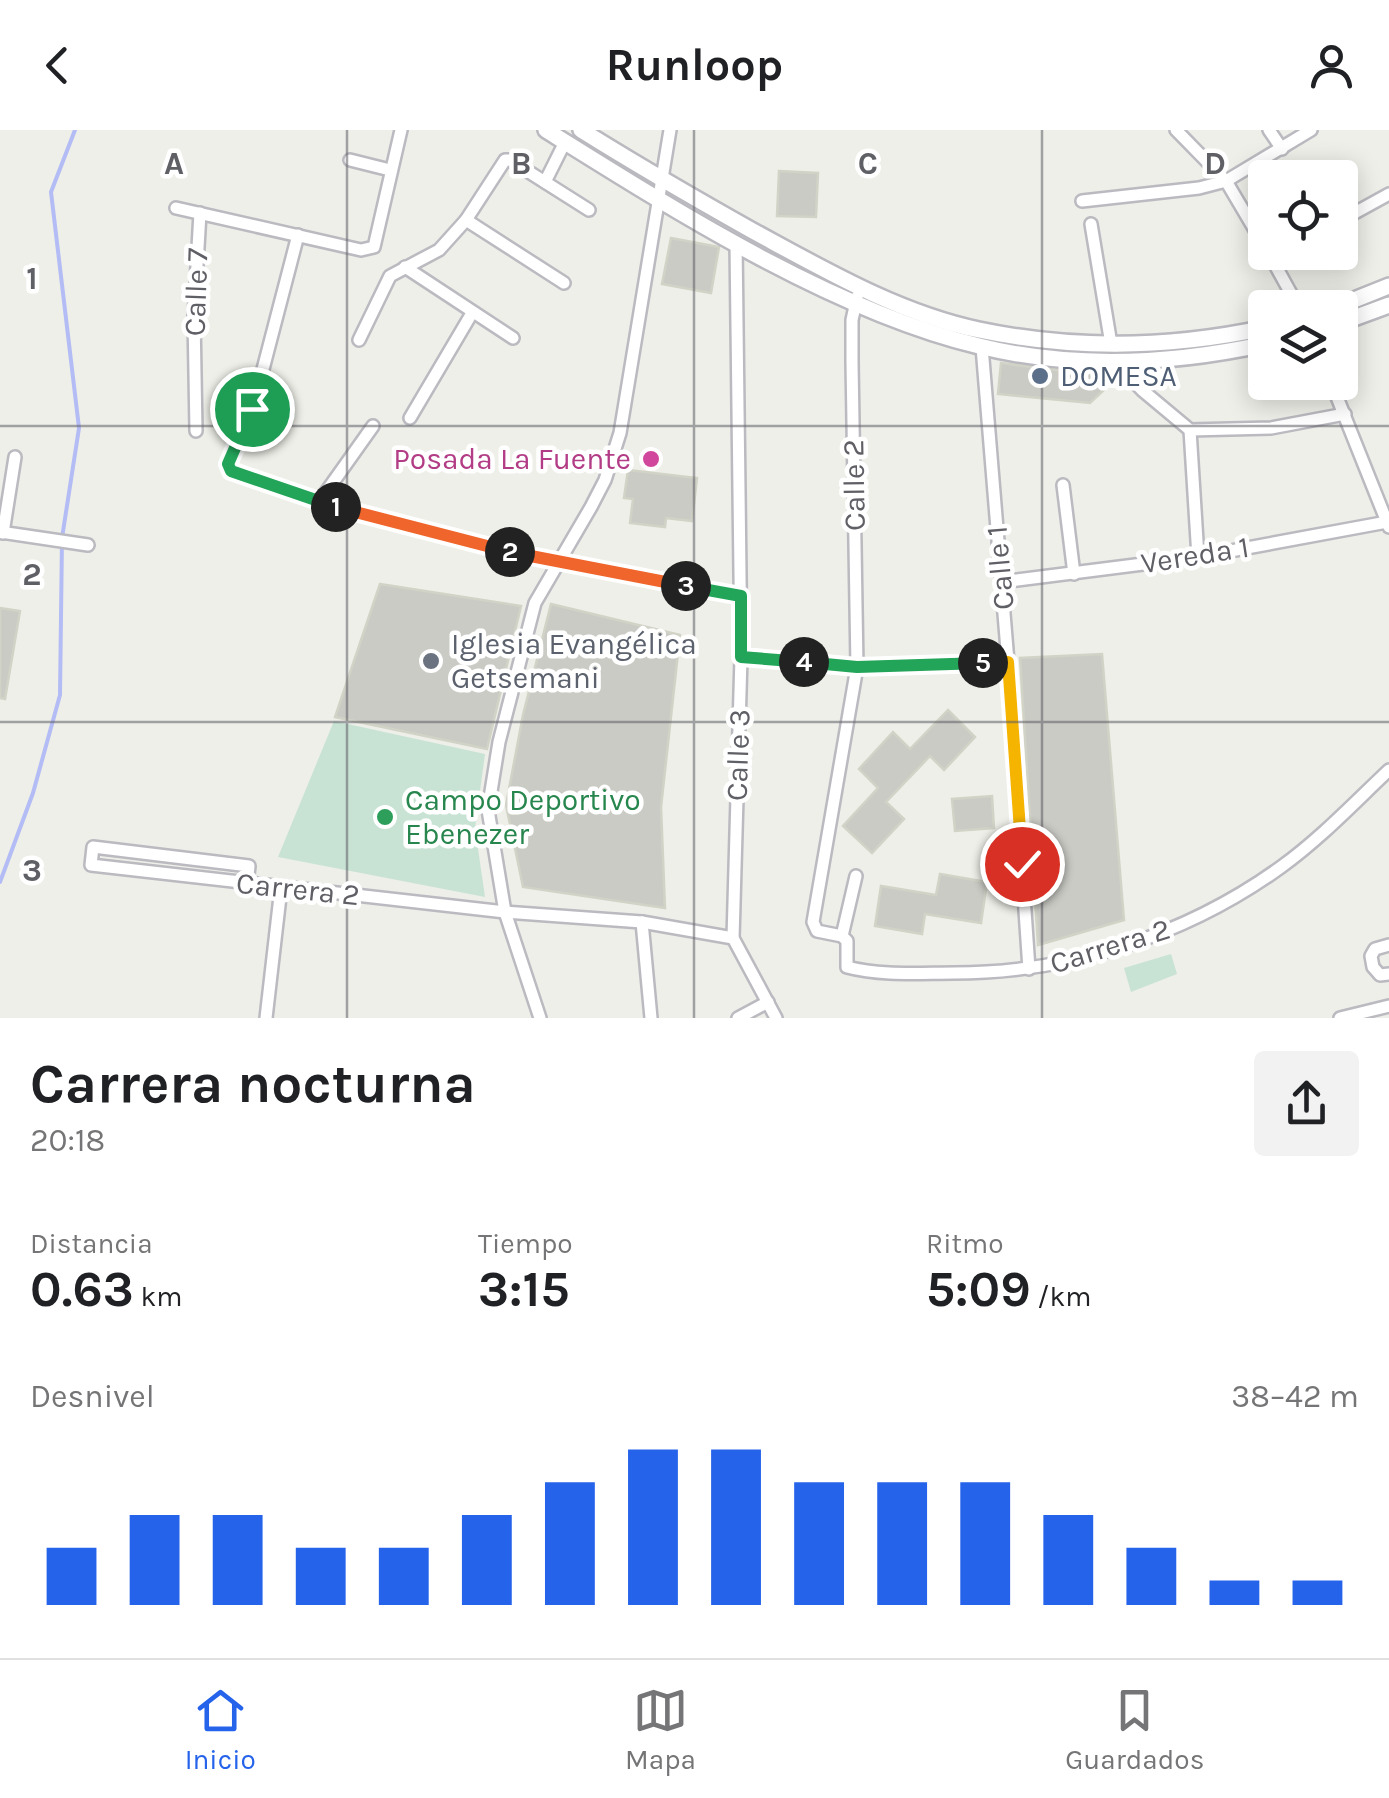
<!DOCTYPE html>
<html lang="es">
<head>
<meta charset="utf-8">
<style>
	body { margin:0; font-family:Karla,sans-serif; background:#f2f2f2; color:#202124; height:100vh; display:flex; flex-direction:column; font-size:38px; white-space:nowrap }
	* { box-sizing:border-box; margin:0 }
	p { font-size:32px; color:#757577 }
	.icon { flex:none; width:55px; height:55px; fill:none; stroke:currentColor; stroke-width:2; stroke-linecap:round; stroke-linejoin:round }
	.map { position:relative; height:888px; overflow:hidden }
	.side { display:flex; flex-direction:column; background:#fff; flex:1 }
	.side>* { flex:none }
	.tools { position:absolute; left:1248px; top:30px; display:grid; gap:20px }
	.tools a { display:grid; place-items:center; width:110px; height:110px; border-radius:10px; background:#fff; box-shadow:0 5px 25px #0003; font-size:50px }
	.pin { position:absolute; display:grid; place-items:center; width:85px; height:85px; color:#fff; margin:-42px; border:5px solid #fff; border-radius:50%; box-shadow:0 2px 10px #0007 }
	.km { position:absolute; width:50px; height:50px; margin:-25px; border-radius:50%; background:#222; color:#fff; font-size:28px; line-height:50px; text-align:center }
	.round { display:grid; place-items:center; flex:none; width:105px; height:105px; border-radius:10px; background:#f2f2f2 }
	.head { display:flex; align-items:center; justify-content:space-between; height:170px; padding:0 30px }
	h1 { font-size:55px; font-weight:700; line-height:75px }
	.figures { display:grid; grid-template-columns:repeat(3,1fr); gap:15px; height:170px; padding:10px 30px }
	.figures div { display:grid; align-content:center }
	.figures b { font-size:50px; font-weight:700 }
	.figures small { font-size:28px; font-weight:400 }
	.figures p { font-size:28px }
	.chart { height:280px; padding:20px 30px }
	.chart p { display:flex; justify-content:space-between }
	.chart svg { width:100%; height:180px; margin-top:10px; stroke:#2563eb; stroke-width:6 }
	header { display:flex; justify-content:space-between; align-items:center; height:130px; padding:0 30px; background:#fff; font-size:45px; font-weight:700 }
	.dock { display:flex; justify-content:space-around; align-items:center; height:140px; border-top:2px solid #e0e0e0; background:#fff; font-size:28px; color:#757577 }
	.dock a { display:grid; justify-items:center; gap:5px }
	.dock .selected { color:#2563eb }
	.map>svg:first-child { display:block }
	.green { fill:#c8e3d4 }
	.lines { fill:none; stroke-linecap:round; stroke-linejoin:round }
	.stream { stroke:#b3bcf5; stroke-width:4 }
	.building { fill:#cacbc5; stroke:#d2d3c7; stroke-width:2.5 }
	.street-casing { stroke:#babac0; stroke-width:16 }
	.secondary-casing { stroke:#b9b9bf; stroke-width:20 }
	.street { stroke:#fff; stroke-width:11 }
	.secondary { stroke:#fff; stroke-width:15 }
	.split-1-casing { stroke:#fff; stroke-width:20 }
	.split-2-casing { stroke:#fff; stroke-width:20 }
	.split-3-casing { stroke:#fff; stroke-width:20 }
	.split-4-casing { stroke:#fff; stroke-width:20 }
	.split-5-casing { stroke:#fff; stroke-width:20 }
	.split-6-casing { stroke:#fff; stroke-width:20 }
	.split-7-casing { stroke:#fff; stroke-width:20 }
	.split-1 { stroke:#22a559; stroke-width:12 }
	.split-2 { stroke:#f0652b; stroke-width:12 }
	.split-3 { stroke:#f0652b; stroke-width:12 }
	.split-4 { stroke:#22a559; stroke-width:12 }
	.split-5 { stroke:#22a559; stroke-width:12 }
	.split-6 { stroke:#f5b400; stroke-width:12 }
	.split-7 { stroke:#f5b400; stroke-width:12 }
	.grid { fill:none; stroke:#5f5f66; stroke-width:2.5; stroke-opacity:0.55 }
	.service-dot { fill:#5c6f8a; stroke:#fff; stroke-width:4 }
	.hotel-dot { fill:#d1479c; stroke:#fff; stroke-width:4 }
	.worship-dot { fill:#6b7280; stroke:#fff; stroke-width:4 }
	.leisure-dot { fill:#2e9e5b; stroke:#fff; stroke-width:4 }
	.labels { text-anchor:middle; stroke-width:9; stroke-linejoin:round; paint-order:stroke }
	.street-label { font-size:30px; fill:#5f5f66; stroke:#fff }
	.service-label { font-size:30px; fill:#4e5e75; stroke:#fff; text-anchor:start }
	.hotel-label { font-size:30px; fill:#b23c85; stroke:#fff; text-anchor:end }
	.worship-label { font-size:30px; fill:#5b616d; stroke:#fff; text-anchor:start }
	.leisure-label { font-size:30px; fill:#27864d; stroke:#fff; text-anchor:start }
	.grid-label { font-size:32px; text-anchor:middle; font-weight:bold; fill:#5f5f66; stroke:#fff; stroke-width:9; stroke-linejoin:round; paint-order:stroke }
</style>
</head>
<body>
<header><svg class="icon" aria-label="back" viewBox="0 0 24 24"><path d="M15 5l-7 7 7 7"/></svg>Runloop<svg class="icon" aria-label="person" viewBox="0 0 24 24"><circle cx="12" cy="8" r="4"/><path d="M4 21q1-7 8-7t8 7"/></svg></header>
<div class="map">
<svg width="1389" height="888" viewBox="0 0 1389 888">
	<rect width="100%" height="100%" fill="#eeefe8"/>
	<!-- green -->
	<g class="green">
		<polygon points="334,591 485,624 475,698 485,767 278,727"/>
		<polygon points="1171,824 1177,844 1131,862 1124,838"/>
	</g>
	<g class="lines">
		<!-- stream -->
		<polyline class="stream" points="0,752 33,663 60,565 62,408 79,298 51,62 75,0"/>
	</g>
	<!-- building -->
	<g class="building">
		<polygon points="779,41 818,43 816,87 777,86"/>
		<polygon points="671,108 719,117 711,163 662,154"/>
		<polygon points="1001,233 1105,246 1105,259 1090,273 998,264"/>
		<polygon points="628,340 697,348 692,391 666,388 665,397 630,393 633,369 624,368"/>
		<polygon points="380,454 521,476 487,619 335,587"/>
		<polygon points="551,474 680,505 661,677 665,778 523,757 506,675 523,585"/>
		<polygon points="0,478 20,481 5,569 0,568"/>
		<polygon points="1102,524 1124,790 1038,815 1020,528"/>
		<polygon points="948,580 975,607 944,640 930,626 886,672 904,689 872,723 843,696 878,658 859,639 893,602 910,619"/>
		<polygon points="992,666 994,698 955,701 952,669"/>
		<polygon points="940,744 987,752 981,793 925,784 922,804 875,796 881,756 936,765"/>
	</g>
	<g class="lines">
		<!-- street casing -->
		<g class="street-casing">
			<g id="street">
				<polyline points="1176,0 1226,51 1265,117"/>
				<polyline points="1269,0 1282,19"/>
				<polyline points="350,30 390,40"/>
				<polyline points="545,52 565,12"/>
				<polyline points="1082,71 1199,58 1226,51 1311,0"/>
				<polyline points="176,78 361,120 374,117 401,0"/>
				<polyline points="466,90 564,153"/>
				<polyline points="1340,91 1389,64"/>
				<polyline points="1091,94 1111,214"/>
				<polyline points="298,105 256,266 228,334 231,341 319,372 475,414 556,432 741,466"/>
				<polyline points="736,112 741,527 733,808 776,888"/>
				<polyline points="1268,122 1299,178"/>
				<polyline points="405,137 513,208"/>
				<path d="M857,167L852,190V232L857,537L813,792L817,801L842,806L847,811V837C881,846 919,843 954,843C1070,843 1187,805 1281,737C1320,709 1354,673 1389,640"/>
				<polyline points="359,210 390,146 439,120 466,90 505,30 510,30 589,80"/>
				<polyline points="982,217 1008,532 1029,839"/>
				<polyline points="1115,232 1142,260 1190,300 1271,298 1345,284"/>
				<polyline points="1331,252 1389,397"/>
				<polyline points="410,288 472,183"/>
				<polyline points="1190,300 1198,427"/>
				<polyline points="196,301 194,187 200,83"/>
				<polyline points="1063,355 1074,444"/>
				<polyline points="319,372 373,296"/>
				<polyline points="0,402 88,415"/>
				<polyline points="3,403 15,327"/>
				<polyline points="1001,452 1198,427 1387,392"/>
				<polyline points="741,527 857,537 1008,532"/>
				<polyline points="247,754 249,736 93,717 91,735 505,782 642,792 733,808"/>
				<polyline points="642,792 651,888"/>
				<polyline points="842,806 856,746"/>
				<polyline points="1389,815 1375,819 1371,826 1373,837 1380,845 1389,844"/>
				<polyline points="266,888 281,758"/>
				<polyline points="540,888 505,782 488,680 499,612 535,473 591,377 605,350 620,303 670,0"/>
				<polyline points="738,888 768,872"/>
				<polyline points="1340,888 1389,876"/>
			</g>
		</g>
		<!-- secondary casing -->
		<g class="secondary-casing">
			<g id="secondary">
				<path d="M546,0C674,80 833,181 979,216C1072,239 1172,234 1265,214"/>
				<path d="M581,0C637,35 694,68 751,100C823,139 898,183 979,200C1074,220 1171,218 1265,198"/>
				<polyline points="1334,178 1389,156"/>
				<polyline points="1340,193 1389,175"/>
			</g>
		</g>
		<!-- street -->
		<use href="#street" class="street"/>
		<!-- secondary -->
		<use href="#secondary" class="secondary"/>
	</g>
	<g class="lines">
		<!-- split-1 casing -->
		<g class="split-1-casing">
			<polyline id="split-1" points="252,279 228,334 231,341 336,377"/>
		</g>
		<!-- split-2 casing -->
		<g class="split-2-casing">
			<polyline id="split-2" points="336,377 510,422"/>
		</g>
		<!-- split-3 casing -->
		<g class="split-3-casing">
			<polyline id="split-3" points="510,422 686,456"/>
		</g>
		<!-- split-4 casing -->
		<g class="split-4-casing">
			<polyline id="split-4" points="686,456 741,466 741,527 804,532"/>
		</g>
		<!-- split-5 casing -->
		<g class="split-5-casing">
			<polyline id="split-5" points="804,532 857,537 983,533"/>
		</g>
		<!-- split-6 casing -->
		<g class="split-6-casing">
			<polyline id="split-6" points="983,533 1008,532 1019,686"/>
		</g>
		<!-- split-7 casing -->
		<g class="split-7-casing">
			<polyline id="split-7" points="1019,686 1022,734"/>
		</g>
		<!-- split-1 -->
		<use href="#split-1" class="split-1"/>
		<!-- split-2 -->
		<use href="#split-2" class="split-2"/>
		<!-- split-3 -->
		<use href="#split-3" class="split-3"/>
		<!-- split-4 -->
		<use href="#split-4" class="split-4"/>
		<!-- split-5 -->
		<use href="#split-5" class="split-5"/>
		<!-- split-6 -->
		<use href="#split-6" class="split-6"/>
		<!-- split-7 -->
		<use href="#split-7" class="split-7"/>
	</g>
	<!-- grid -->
	<path class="grid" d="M347,0V888M694,0V888M1042,0V888M0,296H1389M0,592H1389"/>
	<!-- markers -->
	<circle class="service-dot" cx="1040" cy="246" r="10"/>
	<circle class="hotel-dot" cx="651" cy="329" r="10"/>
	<circle class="worship-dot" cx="431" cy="531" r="10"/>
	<circle class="leisure-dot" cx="385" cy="687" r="10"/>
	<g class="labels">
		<!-- street labels -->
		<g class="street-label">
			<text transform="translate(196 162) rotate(-88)" y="10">Calle 7</text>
			<text transform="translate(854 355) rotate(-91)" y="10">Calle 2</text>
			<text transform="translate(1195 425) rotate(-9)" y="10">Vereda 1</text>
			<text transform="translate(1000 438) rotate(-95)" y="10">Calle 1</text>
			<text transform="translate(738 625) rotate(-88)" y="10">Calle 3</text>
			<text transform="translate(298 759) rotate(6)" y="10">Carrera 2</text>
			<text transform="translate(1110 816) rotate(-17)" y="10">Carrera 2</text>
		</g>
		<!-- service labels -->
		<g class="service-label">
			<text x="1060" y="256">DOMESA</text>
		</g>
		<!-- hotel labels -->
		<g class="hotel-label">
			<text x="631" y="339">Posada La Fuente</text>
		</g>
		<!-- worship labels -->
		<g class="worship-label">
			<text x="451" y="524">Iglesia Evangélica<tspan x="451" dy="34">Getsemani</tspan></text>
		</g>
		<!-- leisure labels -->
		<g class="leisure-label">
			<text x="405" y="680">Campo Deportivo<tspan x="405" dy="34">Ebenezer</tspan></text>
		</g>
	</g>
	<g class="grid-label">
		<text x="174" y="44">A</text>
		<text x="521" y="44">B</text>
		<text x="868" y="44">C</text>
		<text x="1215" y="44">D</text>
		<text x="32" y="159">1</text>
		<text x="32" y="455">2</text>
		<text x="32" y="751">3</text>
	</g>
</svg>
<div class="tools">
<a><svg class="icon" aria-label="locate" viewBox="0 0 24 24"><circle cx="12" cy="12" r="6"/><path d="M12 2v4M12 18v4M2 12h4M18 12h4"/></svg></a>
<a><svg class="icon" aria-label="layers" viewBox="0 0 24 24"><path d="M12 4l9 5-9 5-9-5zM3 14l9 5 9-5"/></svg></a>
</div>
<div class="pin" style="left:252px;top:279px;background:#1e9e55"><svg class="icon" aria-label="arrive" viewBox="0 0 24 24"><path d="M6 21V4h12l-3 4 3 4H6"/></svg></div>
<div class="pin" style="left:1022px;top:734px;background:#d93025"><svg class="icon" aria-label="check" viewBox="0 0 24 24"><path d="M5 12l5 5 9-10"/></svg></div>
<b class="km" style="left:336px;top:377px">1</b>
<b class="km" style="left:510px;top:422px">2</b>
<b class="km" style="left:686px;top:456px">3</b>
<b class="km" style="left:804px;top:532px">4</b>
<b class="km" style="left:983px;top:533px">5</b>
</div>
<section class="side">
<div class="head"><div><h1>Carrera nocturna</h1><p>20:18</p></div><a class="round"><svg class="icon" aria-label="share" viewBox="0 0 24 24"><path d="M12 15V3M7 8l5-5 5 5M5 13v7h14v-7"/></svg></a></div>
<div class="figures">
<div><p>Distancia</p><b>0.63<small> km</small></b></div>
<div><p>Tiempo</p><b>3:15</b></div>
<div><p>Ritmo</p><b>5:09<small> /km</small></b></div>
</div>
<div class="chart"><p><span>Desnivel</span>38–42 m</p>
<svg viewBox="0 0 160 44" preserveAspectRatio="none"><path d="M5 44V30M15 44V22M25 44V22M35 44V30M45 44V30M55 44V22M65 44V14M75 44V6M85 44V6M95 44V14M105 44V14M115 44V14M125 44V22M135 44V30M145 44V38M155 44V38"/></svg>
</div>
</section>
<nav class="dock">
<a class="selected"><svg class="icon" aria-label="home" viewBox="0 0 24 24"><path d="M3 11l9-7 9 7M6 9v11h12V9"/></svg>Inicio</a>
<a><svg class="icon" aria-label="map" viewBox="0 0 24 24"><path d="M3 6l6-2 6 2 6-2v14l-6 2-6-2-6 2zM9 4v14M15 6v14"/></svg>Mapa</a>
<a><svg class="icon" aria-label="saved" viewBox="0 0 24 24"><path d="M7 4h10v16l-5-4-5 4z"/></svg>Guardados</a>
</nav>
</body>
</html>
